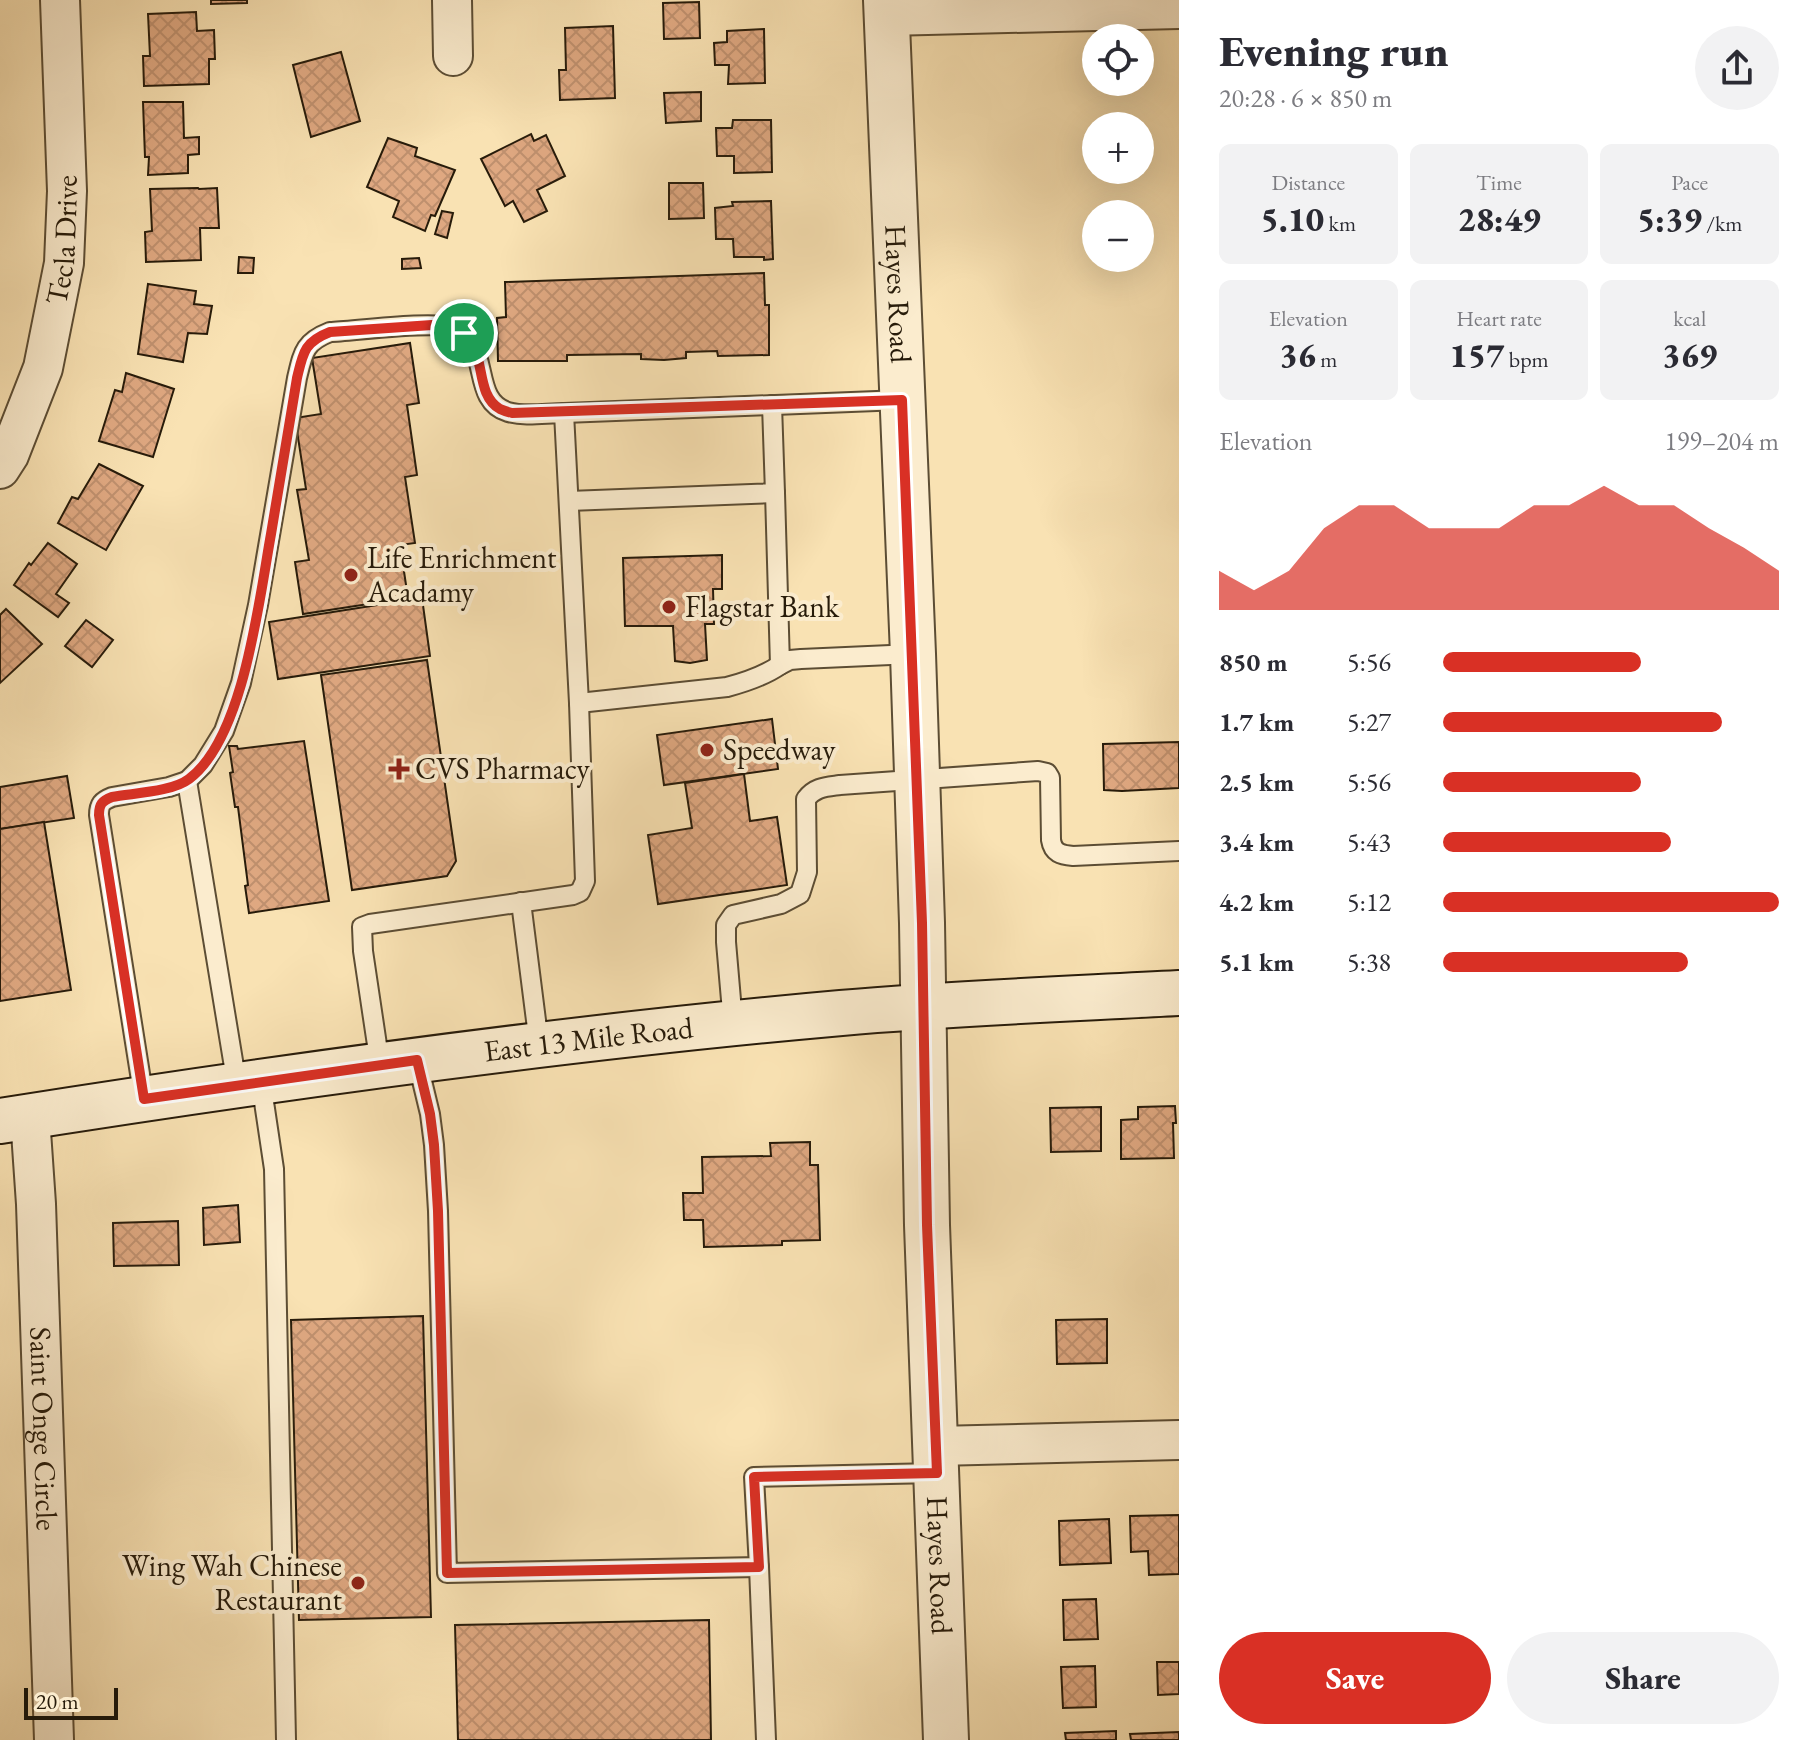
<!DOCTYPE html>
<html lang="en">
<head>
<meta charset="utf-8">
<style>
	body { margin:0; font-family:"EB Garamond",serif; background:#f2f2f3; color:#2b2b33; height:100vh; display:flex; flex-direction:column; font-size:30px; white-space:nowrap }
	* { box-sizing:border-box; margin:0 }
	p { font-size:26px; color:#7c7c81 }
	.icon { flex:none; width:44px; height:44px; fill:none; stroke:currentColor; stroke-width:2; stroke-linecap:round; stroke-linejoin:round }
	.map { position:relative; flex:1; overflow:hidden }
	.side { display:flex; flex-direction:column; background:#fff; width:640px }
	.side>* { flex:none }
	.fabs { position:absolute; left:1082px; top:24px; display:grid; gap:16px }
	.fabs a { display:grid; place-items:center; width:72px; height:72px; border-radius:50%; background:#fff; box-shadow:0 8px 32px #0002; font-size:40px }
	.scale { position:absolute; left:24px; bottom:20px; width:94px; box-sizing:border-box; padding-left:8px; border:4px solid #271b0a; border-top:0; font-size:22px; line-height:28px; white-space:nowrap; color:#271b0a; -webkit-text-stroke:6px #fbecce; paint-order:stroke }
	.pin { position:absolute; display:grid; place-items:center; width:68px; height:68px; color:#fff; margin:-34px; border:4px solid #fff; border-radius:50%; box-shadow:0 2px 8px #0007 }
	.round { display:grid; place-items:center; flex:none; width:84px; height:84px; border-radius:42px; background:#f2f2f3 }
	.headline { display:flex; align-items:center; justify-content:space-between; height:136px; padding:0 40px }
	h1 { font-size:44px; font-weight:800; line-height:60px }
	.figures { display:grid; grid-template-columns:repeat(3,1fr); gap:12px; height:136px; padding:8px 40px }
	.figures div { display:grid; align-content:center; border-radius:12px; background:#f2f2f3; text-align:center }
	.figures b { font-size:34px; font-weight:800 }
	.figures small { font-size:22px; font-weight:400 }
	.figures p { font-size:22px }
	.chart { height:224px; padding:16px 40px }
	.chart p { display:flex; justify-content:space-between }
	.chart svg { width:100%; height:144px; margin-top:8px; fill:#d93025; opacity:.7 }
	.cta { display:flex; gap:16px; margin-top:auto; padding:16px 40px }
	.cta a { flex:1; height:92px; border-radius:48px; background:#d93025; color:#fff; font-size:32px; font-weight:800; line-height:92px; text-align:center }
	.cta a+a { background:#f2f2f3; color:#2b2b33 }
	ul { padding:0 40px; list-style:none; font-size:26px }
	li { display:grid; grid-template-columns:128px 96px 1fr; align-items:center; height:60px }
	li i { height:20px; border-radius:10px; background:#d93025 }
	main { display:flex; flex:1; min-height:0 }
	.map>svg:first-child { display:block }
	.building { fill:url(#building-cross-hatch); stroke:#271b0a; stroke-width:2 }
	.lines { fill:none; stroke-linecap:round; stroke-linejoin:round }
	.service-casing { stroke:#5c4d34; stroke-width:22 }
	.minor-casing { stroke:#5c4d34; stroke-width:42 }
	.tertiary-casing { stroke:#5c4d34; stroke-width:48 }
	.secondary-casing { stroke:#271b0a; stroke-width:48 }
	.service { stroke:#fbecce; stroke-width:18 }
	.minor { stroke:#fbecce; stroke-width:38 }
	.tertiary { stroke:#fbecce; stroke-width:44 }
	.secondary { stroke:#fbecce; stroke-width:44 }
	.route-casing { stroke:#fff; stroke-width:16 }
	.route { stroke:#d93025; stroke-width:10 }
	.poi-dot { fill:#8f2418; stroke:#fbecce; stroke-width:3 }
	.labels { text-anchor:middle; stroke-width:8; stroke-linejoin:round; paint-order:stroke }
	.street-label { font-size:30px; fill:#271b0a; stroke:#fbecce }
	.poi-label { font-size:30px; fill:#271b0a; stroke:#fbecce; text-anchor:start }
</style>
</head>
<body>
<main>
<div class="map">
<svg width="1179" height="1740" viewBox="0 0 1179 1740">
	<defs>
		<pattern id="building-cross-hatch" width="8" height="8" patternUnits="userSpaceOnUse" patternTransform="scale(2)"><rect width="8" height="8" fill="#dfa881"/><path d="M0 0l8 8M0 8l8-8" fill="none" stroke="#bf906e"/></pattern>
	</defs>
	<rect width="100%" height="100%" fill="#f9e2b3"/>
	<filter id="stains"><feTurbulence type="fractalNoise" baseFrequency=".0025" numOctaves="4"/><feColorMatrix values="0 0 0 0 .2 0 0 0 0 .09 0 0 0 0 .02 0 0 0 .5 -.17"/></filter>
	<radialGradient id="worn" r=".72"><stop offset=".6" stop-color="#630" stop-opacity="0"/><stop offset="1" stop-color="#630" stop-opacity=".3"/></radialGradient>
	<!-- building -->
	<g class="building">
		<polygon points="211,0 247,0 247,3 211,4"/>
		<polygon points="699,2 700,38 664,39 663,3"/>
		<polygon points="196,12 197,31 214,30 215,59 209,59 209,84 144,86 143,56 150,56 148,14"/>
		<polygon points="613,26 615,98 560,100 559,70 566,70 565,28"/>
		<polygon points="764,29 765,83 728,84 729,65 715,65 714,43 727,42 727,31"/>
		<polygon points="341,52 360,121 311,137 293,65"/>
		<polygon points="701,92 701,121 666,123 664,93"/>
		<polygon points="143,102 183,102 184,138 199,137 199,154 188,155 188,173 148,175 149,157 145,157"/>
		<polygon points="733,120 771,120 772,172 734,173 734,156 717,156 716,128 732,128"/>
		<polygon points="531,134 534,141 546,135 565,176 537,190 547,211 524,222 513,201 505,206 481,159"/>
		<polygon points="388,138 417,148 415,156 455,170 435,216 431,215 425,231 393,217 399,201 367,187"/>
		<polygon points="669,183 703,183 704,218 669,219"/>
		<polygon points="198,188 199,189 217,188 219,228 200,228 201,260 146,262 145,232 152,231 150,189"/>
		<polygon points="771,201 773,259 764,260 764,257 734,257 733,239 716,239 715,208 733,206 732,202"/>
		<polygon points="442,211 453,213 447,238 435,234"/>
		<polygon points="239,257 254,258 253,273 238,273"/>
		<polygon points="419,258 421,268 402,269 402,259"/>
		<polygon points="764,273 765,305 769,305 769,355 718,356 717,351 686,352 686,358 664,360 641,359 641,354 567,355 567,361 498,361 497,318 506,317 505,282"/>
		<polygon points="148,284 196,291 194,304 212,306 207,334 188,333 183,362 138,354"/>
		<polygon points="410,343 419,403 407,405 417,475 405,477 415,543 400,545 408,598 303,614 295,562 309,560 297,490 306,489 295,418 321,414 312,358"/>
		<polygon points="126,373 174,389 153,457 99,441 115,390 122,392"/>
		<polygon points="99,464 143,486 106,550 58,523 72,497 78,499"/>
		<polygon points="48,543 77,564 56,594 69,603 58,617 14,585 29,563 31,565"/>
		<polygon points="722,555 722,589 713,589 714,624 705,624 707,660 690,663 675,661 673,626 625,626 623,558"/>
		<polygon points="422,598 430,656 278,679 269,622"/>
		<polygon points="6,609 42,644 0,683 0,615"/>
		<polygon points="86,620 113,640 92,667 65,646"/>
		<polygon points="427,660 456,861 447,876 352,890 321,675"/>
		<polygon points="772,719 778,769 664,785 657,735"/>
		<polygon points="304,741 329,901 249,913 245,886 248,885 238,807 235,807 230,773 233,772 229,746 237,746 238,749"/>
		<polygon points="1179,742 1179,788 1122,791 1104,790 1103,744"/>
		<polygon points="744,774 750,821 777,817 787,885 658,904 648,835 692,828 685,783"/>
		<polygon points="67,776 74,818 0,829 0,787"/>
		<polygon points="44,822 71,990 0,1001 0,829"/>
		<polygon points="1175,1106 1176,1123 1173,1123 1174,1158 1121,1159 1121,1120 1138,1119 1138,1107"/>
		<polygon points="1101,1107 1101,1151 1051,1152 1050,1108"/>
		<polygon points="810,1142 810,1165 818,1165 820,1240 782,1241 782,1245 704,1247 703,1220 684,1220 683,1193 703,1193 702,1157 771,1156 770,1143"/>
		<polygon points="238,1205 240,1242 204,1245 203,1208"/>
		<polygon points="178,1221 179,1265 114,1266 113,1223"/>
		<polygon points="423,1316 431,1617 299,1620 291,1320"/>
		<polygon points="1107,1319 1107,1363 1057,1364 1056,1320"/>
		<polygon points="1179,1515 1179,1574 1149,1575 1148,1551 1131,1552 1130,1516"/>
		<polygon points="1109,1519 1111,1563 1060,1565 1059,1521"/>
		<polygon points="1096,1599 1098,1639 1064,1640 1063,1600"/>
		<polygon points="709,1620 711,1740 458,1740 455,1625"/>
		<polygon points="1157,1662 1179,1662 1179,1694 1158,1695"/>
		<polygon points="1095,1666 1096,1707 1063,1708 1061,1667"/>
		<polygon points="1116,1731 1116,1740 1066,1740 1065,1733"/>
		<polygon points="1179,1732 1179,1740 1131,1740 1130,1734"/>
	</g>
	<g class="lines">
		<!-- service casing -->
		<g class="service-casing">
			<g id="service">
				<polyline points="564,413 902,400"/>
				<polyline points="775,493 780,665 790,660 801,659 913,654"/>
				<polyline points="569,501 775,493 772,405"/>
				<path d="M579,703L727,687C746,682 764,676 780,665"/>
				<path d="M187,781L203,765L224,731L241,683L258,605L297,378C303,353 304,342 330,332C354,331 436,320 454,328C493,345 469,400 508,412C525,417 546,413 564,413L579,703L585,881L580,892L573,895L370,924L362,927L363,951L380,1065"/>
				<polyline points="521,902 539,1044"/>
				<path d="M733,1023L726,942V925L733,915L781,904L800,894L807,872L806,799C815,787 826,787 840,785L1038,771L1047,773L1050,778L1051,840C1053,853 1061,855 1073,856L1179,851"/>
				<polyline points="417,1060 430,1114 434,1145 438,1211 447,1573 759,1567 754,1477 937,1473"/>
				<polyline points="261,1082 274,1169 286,1740"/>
				<path d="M144,1099L99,815C99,804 102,801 112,797L169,787L187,781L237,1085"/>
				<polyline points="759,1567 766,1740"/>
			</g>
		</g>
		<!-- minor casing -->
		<g class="minor-casing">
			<g id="minor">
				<polyline points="452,0 453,56"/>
				<polyline points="887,16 1179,9"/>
				<path id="s1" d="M0,469L9,455L43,368L64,263L67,191L60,0"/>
				<path id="s2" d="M30,1117L36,1204L54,1740"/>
				<polyline points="937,1446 1179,1440"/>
			</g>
		</g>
		<!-- tertiary casing -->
		<g class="tertiary-casing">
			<g id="tertiary">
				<path id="s3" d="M886,0L913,654L922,923L927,1225L946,1740"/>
			</g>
		</g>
		<!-- secondary casing -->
		<g class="secondary-casing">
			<g id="secondary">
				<path id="s4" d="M0,1121C279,1077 559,1038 841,1013C953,1003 1066,999 1179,993"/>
			</g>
		</g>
		<!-- service -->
		<use href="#service" class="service"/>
		<!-- minor -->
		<use href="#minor" class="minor"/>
		<!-- tertiary -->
		<use href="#tertiary" class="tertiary"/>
		<!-- secondary -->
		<use href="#secondary" class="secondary"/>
	</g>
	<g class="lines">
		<!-- route casing -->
		<g class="route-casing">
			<path id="route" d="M432,325C438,326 446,325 451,327C492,339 470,392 500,409C504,411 508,412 512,413L902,400L922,923L927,1225L937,1473L754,1477L759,1567L447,1573L438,1211L434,1145L430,1114L417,1060L144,1099L99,815C99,804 102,801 112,797C133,793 172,792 189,779C244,738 259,600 271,534C280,482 288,430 297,378C303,353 304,342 330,332Z"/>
		</g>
		<!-- route -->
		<use href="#route" class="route"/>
	</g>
	<!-- markers -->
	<g class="poi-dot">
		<circle cx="351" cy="575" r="8"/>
		<circle cx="669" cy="607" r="8"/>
		<circle cx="707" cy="750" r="8"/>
		<path d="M395 757h8v8h8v8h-8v8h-8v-8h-8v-8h8z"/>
		<circle cx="358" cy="1583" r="8"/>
	</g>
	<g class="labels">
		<!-- street labels -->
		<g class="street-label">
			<text dy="10" stroke="none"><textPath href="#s1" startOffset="240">Tecla Drive</textPath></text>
			<text dy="10" stroke="none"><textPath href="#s3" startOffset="294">Hayes Road</textPath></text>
			<text dy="10" stroke="none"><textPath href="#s4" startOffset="594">East 13 Mile Road</textPath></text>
			<text dy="10" stroke="none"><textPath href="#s2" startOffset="312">Saint Onge Circle</textPath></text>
			<text dy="10" stroke="none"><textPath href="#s3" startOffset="1566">Hayes Road</textPath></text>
		</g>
		<!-- poi labels -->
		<g class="poi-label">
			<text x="367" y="568">Life Enrichment<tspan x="367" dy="34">Acadamy</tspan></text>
			<text x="685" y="617">Flagstar Bank</text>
			<text x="723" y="760">Speedway</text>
			<text x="415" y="779">CVS Pharmacy</text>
			<text x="342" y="1576" text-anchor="end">Wing Wah Chinese<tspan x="342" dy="34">Restaurant</tspan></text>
		</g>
	</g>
	<rect width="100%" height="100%" filter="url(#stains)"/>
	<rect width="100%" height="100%" fill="url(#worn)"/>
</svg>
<div class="fabs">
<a><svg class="icon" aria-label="locate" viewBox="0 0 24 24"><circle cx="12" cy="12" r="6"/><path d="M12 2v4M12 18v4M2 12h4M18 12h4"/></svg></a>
<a>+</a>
<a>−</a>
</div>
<div class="scale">20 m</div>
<div class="pin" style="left:464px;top:333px;background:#1e9e55"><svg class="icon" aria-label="arrive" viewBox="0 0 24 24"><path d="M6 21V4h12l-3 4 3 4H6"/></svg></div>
</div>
<section class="side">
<div class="headline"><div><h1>Evening run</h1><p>20:28 · 6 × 850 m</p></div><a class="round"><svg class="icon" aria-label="share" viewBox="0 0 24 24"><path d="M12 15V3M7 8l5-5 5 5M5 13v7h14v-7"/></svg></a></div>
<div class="figures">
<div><p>Distance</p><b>5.10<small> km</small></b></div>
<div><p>Time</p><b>28:49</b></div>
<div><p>Pace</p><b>5:39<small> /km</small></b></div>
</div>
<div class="figures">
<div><p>Elevation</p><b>36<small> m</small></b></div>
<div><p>Heart rate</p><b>157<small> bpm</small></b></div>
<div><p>kcal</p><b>369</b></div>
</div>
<div class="chart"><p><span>Elevation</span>199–204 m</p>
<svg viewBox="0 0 160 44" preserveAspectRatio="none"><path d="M0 44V32L10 38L20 32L30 19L40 12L50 12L60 19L70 19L80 19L90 12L100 12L110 6L120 12L130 12L140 19L150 25L160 32V44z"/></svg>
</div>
<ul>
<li><b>850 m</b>5:56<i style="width:59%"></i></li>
<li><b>1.7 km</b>5:27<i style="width:83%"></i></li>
<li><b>2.5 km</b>5:56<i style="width:59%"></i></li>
<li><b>3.4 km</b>5:43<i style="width:68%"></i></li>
<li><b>4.2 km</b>5:12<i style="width:100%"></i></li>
<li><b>5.1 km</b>5:38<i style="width:73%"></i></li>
</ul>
<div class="cta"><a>Save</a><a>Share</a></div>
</section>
</main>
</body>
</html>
